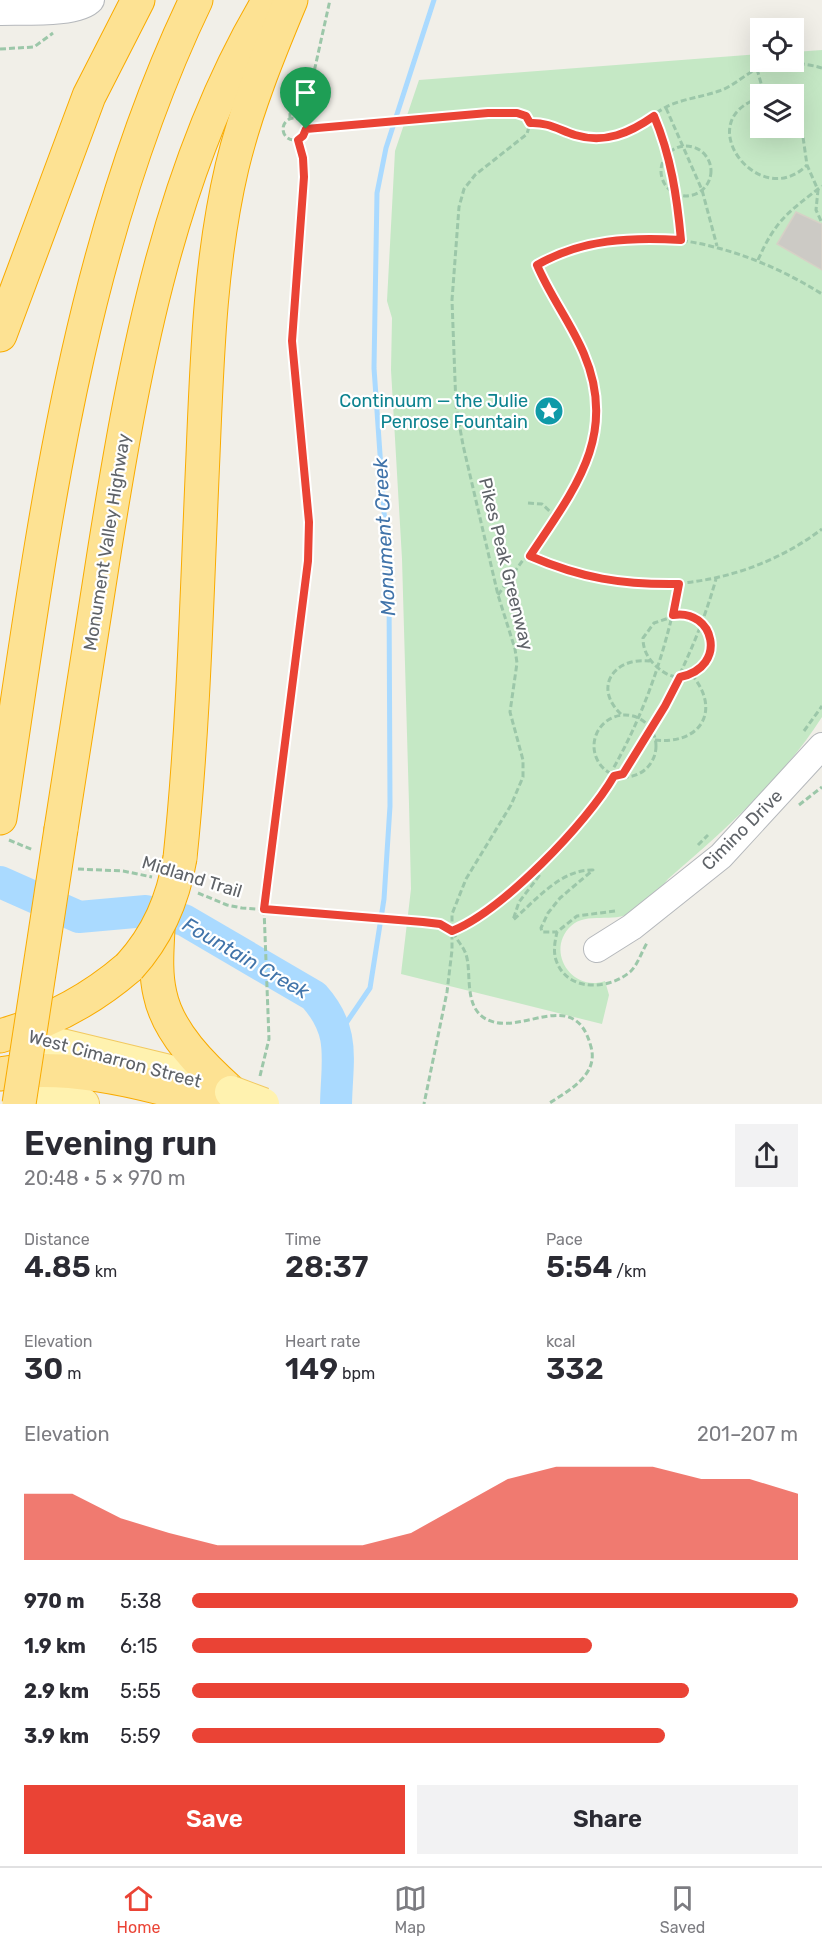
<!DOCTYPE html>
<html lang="en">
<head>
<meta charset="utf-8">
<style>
	body { margin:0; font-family:Rubik,sans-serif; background:#f2f2f3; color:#2b2b33; height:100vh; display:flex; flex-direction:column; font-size:22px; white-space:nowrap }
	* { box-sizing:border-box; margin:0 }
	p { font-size:20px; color:#7c7c81 }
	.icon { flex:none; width:33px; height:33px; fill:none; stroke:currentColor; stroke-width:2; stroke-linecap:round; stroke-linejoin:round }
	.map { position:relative; height:1104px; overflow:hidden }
	.drawer { display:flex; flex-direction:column; background:#fff; flex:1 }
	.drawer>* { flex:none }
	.tools { position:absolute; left:750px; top:18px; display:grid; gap:12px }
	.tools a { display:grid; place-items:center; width:54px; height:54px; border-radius:0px; background:#fff; box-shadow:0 6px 24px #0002; font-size:30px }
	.pin { position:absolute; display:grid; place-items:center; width:51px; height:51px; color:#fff; margin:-62px -26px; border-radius:50% 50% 50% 0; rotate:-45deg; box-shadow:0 0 6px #0007 }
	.pin .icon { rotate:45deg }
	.round { display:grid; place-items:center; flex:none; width:63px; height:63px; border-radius:0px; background:#f2f2f3 }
	.summary { display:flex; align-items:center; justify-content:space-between; height:102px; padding:0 24px }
	h1 { font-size:33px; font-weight:600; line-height:45px }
	.metrics { display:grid; grid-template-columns:repeat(3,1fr); gap:9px; height:102px; padding:6px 24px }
	.metrics div { display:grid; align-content:center }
	.metrics b { font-size:30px; font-weight:600 }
	.metrics small { font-size:16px; font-weight:400 }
	.metrics p { font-size:16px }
	.chart { height:168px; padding:12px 24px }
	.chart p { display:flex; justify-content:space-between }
	.chart svg { width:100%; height:108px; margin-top:6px; fill:#ea4335; opacity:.7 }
	.primary-button { display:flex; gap:12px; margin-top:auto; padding:12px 24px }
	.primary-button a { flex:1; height:69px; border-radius:0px; background:#ea4335; color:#fff; font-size:24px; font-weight:600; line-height:69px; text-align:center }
	.primary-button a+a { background:#f2f2f3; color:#2b2b33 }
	ul { padding:0 24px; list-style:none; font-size:20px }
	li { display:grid; grid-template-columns:96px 72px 1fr; align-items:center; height:45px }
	li i { height:15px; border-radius:8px; background:#ea4335 }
	.tabs { display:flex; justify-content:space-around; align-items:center; height:84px; border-top:2px solid #e1e1e2; background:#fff; font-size:16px; color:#7c7c81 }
	.tabs a { display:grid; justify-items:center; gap:3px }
	.tabs .active { color:#ea4335 }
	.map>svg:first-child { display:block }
	.green { fill:#c5e8c5; fill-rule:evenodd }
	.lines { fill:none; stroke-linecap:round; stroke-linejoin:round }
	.stream { stroke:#aadaff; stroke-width:5 }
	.river { stroke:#aadaff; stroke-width:32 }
	.building { fill:#cccac5; stroke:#d6d1c6; stroke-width:1.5 }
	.minor-casing { stroke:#b5b8bc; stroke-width:28 }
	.major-casing { stroke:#f2c960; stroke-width:34 }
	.highway-casing { stroke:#f9ab00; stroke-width:35 }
	.path { stroke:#9cc7a9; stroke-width:3; stroke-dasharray:6 3; stroke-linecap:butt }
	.minor { stroke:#fff; stroke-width:26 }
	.major { stroke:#fff2af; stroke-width:32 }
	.highway { stroke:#fde293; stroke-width:33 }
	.major-bridge-casing { stroke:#f2c960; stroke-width:34; stroke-linecap:butt }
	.highway-bridge-casing { stroke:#f9ab00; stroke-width:35; stroke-linecap:butt }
	.major-bridge { stroke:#fff2af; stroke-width:32 }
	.highway-bridge { stroke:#fde293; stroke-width:33 }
	.route-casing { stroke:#fff; stroke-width:12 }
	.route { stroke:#ea4335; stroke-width:8 }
	.labels { text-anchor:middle; stroke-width:4.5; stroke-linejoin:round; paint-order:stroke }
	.culture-label { font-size:18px; fill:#0d838f; stroke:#fff; text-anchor:end }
	.street-label { font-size:18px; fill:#5f6368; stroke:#fff }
	.water-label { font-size:20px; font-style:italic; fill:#4174aa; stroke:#fff }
</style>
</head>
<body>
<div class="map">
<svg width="822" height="1104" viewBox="0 0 822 1104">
	<rect width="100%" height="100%" fill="#f1efe8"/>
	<!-- green -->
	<path class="green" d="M822,50V717C781,781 724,830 668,879C665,882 663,886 660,890C654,898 641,907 632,912C613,924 587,911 571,926C545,950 571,993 605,981L609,995L602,1024L401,974L411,889L409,804L402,559L391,370L392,318L387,301L395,151L419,80L760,54V62H794V52ZM760,94H794V128H760Z"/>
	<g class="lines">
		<!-- stream -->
		<polyline class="stream" points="338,1035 370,988 384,899 390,806 389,583 374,368 377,193 386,148 434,0"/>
		<!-- river -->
		<path class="river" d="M0,882L79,917L146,911L184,920L314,996C346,1032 337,1059 336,1104"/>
	</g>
	<!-- building -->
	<polygon class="building" points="796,212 822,224 822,270 777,244"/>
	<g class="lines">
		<!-- minor casing -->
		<g class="minor-casing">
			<g id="minor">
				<path d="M0,12C21,11 78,15 91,0"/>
				<polyline points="597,949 632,927 721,856 822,746"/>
			</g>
		</g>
		<!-- major casing -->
		<g class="major-casing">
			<g id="major">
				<polyline points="12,1033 182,1074 231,1092"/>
				<polyline points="26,1091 83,1104"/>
			</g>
		</g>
		<!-- highway casing -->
		<g class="highway-casing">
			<g id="highway">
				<polyline points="0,335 89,96 138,0"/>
				<path d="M0,818C42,542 74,254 196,0"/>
				<path d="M61,829C76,735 91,641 105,547C135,360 170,165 269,0"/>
				<path d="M180,858C194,724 197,589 203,455C207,358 210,261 232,167C246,109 268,55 291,0"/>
				<path d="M158,929C157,950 155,973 160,994C168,1033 203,1067 231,1092"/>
				<path d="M0,1036C47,1023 92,999 129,967"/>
				<path d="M0,1074C66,1062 151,1083 214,1104"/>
			</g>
		</g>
		<!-- path -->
		<g class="path">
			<polyline points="0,49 34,47 53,33"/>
			<polyline points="757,69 764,94"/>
			<path d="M760,98C688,120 760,213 807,165"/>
			<polyline points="666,108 702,190 717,246"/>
			<polyline points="794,113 801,123 807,165 818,190 816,210 822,223"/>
			<polyline points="654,116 672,172 681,239"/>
			<circle cx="294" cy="129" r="11"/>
			<polyline points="290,119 290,114 309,92"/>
			<polyline points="303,122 303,107 308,99 330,0"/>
			<path d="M530,123C561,121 581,144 615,136C635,132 648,117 666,107C682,99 702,97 719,91C732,87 743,76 755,70C775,60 801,62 822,68"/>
			<polyline points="306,129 517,113 527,116 530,123 527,134 475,175 464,189 459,207 452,300 456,406 463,445 498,595 515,649 517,663 510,712 523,760 523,777 511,805 466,879 452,914 452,950 447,992 424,1104"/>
			<circle cx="686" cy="171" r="25"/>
			<path d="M758,260C775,221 788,212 822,186"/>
			<polyline points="528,503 542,504 556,517"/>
			<path d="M530,556C549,564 569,574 590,578C671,595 756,579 822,529"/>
			<path d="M498,595L523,560L530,556C573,491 619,436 584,354C571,323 550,296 537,265C627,213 739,242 822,294"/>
			<path d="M681,614C740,624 698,705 657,667C648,659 643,650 643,638L654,623Z"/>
			<path d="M621,714C593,688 613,657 650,661"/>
			<circle cx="625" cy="746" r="31"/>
			<polyline points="804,731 822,706"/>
			<path d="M655,740C700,745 722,711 692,675"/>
			<path d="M614,776L613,769C646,710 666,650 679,584"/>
			<polyline points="799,805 822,787"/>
			<polyline points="9,840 33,850"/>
			<polyline points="698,845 708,835"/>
			<path d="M538,866L539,876L519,902L513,920C535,901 561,869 593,870L560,898L548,913L541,928L542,932H557"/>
			<polyline points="78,869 123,871 152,877"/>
			<polyline points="198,893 227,905 242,908 423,922 440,924 452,931"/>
			<path d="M615,911L577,916L557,932C555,941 553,951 556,960C567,993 610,990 631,971C638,964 642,951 647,943"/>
			<path d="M452,931C503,911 587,823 614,776L623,774C663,712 696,650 716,579"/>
			<path d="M453,932C456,939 462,945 465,952C473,969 462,1006 486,1019C521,1038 575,984 591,1047C599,1075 568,1091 548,1104"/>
			<polyline points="260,1076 269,1039 264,909 308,561 309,522 292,341 304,177 303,158 298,140"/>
		</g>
		<!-- minor -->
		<use href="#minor" class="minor"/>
		<!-- major -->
		<use href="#major" class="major"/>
		<!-- highway -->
		<use href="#highway" class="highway"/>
		<!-- major-bridge casing -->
		<g class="major-bridge-casing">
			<polyline id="major-bridge" points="231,1092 263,1104"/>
		</g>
		<!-- highway-bridge casing -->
		<g class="highway-bridge-casing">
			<g id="highway-bridge">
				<path d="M129,967C158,935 173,900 180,858"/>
				<polyline points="19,1104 61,829"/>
			</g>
		</g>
		<!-- major-bridge -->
		<use href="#major-bridge" class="major-bridge"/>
		<!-- highway-bridge -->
		<use href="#highway-bridge" class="highway-bridge"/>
	</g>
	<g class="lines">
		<!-- route casing -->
		<g class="route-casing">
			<path id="route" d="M488,113H517L526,116L530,123C548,122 559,130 575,135C605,144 630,133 654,116C671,156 677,197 681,240C631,237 582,239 537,265C550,296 571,323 584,354C619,436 573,491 530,556C581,578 622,585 679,584L673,615C714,608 729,667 680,677L665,706L623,774L614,776C587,823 502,911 452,931L440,924L423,922L264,909L308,561L309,522L292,341L304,177L303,158L298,140L303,136L306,129Z"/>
		</g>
		<!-- route -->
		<use href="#route" class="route"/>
	</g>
	<!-- icons -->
	<defs>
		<g id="sight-disc" transform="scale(1.5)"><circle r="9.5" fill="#0f9aa8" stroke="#fff"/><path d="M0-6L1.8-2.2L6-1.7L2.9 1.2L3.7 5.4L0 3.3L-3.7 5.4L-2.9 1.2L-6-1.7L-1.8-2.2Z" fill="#fff"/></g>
	</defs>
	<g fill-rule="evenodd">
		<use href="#sight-disc" x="549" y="411"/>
	</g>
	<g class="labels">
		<!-- culture labels -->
		<g class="culture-label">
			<text x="528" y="407">Continuum — the Julie<tspan x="528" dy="21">Penrose Fountain</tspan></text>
		</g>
		<!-- street labels -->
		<g class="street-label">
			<text transform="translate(107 542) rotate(-81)" y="6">Monument Valley Highway</text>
			<text transform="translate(506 564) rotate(76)" y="6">Pikes Peak Greenway</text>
			<text transform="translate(742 830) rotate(-45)" y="6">Cimino Drive</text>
			<text transform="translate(192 877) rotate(17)" y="6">Midland Trail</text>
			<text transform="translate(115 1059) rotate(15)" y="6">West Cimarron Street</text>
		</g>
		<!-- water labels -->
		<g class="water-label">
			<text transform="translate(384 537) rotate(-93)" y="7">Monument Creek</text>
			<text transform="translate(246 958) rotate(30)" y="7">Fountain Creek</text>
		</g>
	</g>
</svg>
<div class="tools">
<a><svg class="icon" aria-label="locate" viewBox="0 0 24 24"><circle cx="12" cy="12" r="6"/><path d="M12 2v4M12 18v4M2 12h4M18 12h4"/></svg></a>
<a><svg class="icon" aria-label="layers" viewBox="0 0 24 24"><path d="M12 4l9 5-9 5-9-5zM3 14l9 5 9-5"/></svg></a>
</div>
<div class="pin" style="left:306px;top:129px;background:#1e9e55"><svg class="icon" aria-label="arrive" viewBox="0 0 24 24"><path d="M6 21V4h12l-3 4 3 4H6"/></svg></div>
</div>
<section class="drawer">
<div class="summary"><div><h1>Evening run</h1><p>20:48 · 5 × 970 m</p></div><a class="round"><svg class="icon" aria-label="share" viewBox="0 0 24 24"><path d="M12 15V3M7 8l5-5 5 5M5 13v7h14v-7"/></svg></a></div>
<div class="metrics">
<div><p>Distance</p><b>4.85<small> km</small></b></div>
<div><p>Time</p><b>28:37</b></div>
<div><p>Pace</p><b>5:54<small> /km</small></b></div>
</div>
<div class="metrics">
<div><p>Elevation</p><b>30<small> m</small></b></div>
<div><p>Heart rate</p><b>149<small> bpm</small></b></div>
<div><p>kcal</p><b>332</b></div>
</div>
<div class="chart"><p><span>Elevation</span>201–207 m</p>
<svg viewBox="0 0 160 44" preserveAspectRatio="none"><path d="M0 44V17L10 17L20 27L30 33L40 38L50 38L60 38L70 38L80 33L90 22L100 11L110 6L120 6L130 6L140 11L150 11L160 17V44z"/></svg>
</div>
<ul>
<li><b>970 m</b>5:38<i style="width:100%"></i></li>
<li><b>1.9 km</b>6:15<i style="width:66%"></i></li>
<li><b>2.9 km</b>5:55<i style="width:82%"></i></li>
<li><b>3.9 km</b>5:59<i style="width:78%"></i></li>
</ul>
<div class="primary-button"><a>Save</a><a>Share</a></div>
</section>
<nav class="tabs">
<a class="active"><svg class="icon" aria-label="home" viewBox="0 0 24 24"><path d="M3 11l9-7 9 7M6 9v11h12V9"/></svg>Home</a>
<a><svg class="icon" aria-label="map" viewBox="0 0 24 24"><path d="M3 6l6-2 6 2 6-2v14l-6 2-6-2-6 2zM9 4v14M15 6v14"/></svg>Map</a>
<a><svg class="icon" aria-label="saved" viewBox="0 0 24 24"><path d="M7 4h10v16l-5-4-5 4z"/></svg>Saved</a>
</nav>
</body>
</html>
